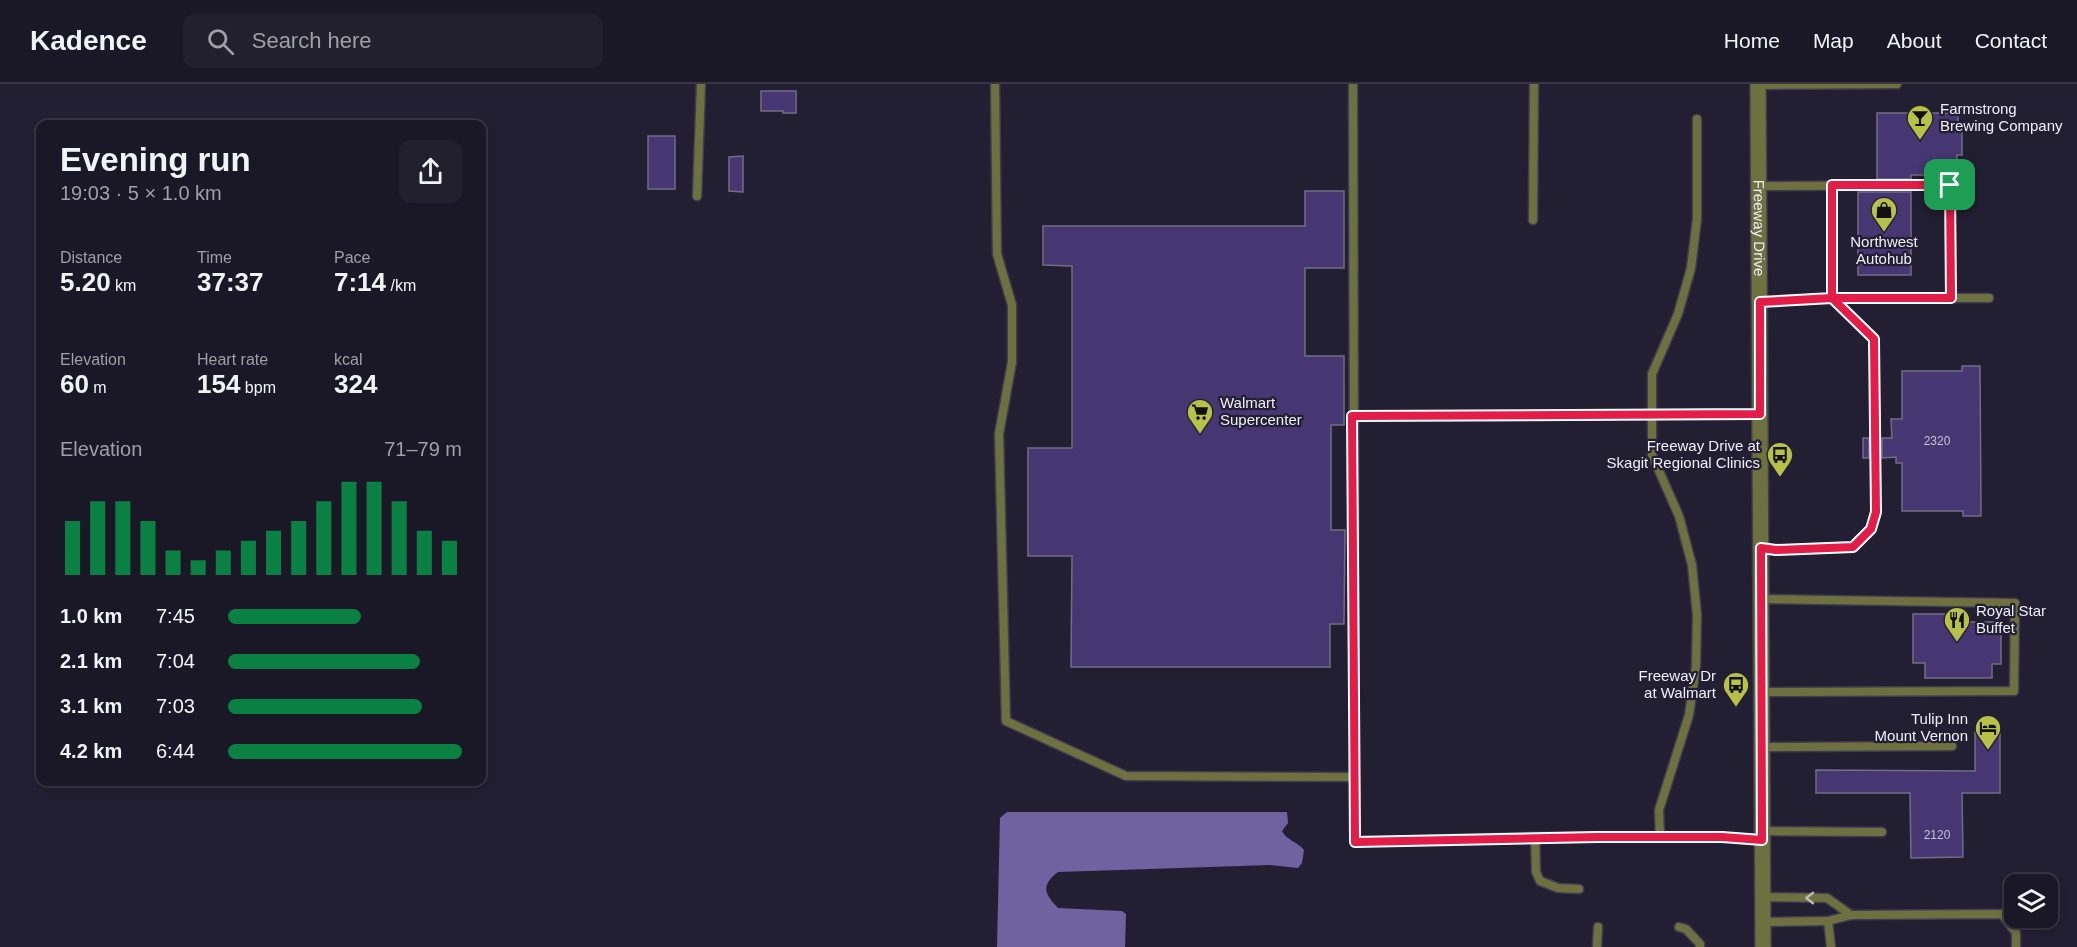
<!DOCTYPE html>
<html lang="en">
<head>
<meta charset="utf-8">
<style>
	body { margin:0; font-family:Arial,sans-serif; background:#23202e; color:#f1f3f6; height:100vh; display:flex; flex-direction:column; font-size:22px; white-space:nowrap }
	* { box-sizing:border-box; margin:0 }
	p { font-size:20px; color:#9f9fa7 }
	.icon { flex:none; width:33px; height:33px; fill:none; stroke:currentColor; stroke-width:2; stroke-linecap:round; stroke-linejoin:round }
	.map { position:relative; flex:1; overflow:hidden }
	.details { position:absolute; left:36px; top:36px; width:450px; height:666px; display:flex; flex-direction:column; background:#1a1726; border-radius:12px; box-shadow:0 3px 9px #0003,0 0 0 2px #383643 }
	.details>* { flex:none }
	.tools { position:absolute; left:2004px; top:790px; display:grid; gap:12px }
	.tools a { display:grid; place-items:center; width:54px; height:54px; border-radius:12px; background:#1a1726; box-shadow:0 3px 9px #0003,0 0 0 2px #383643; font-size:30px }
	.pin { position:absolute; display:grid; place-items:center; width:51px; height:51px; color:#fff; margin:-26px; border-radius:12px; box-shadow:0 3px 9px #0006 }
	.round { display:grid; place-items:center; flex:none; width:63px; height:63px; border-radius:12px; background:#23202e }
	.overview { display:flex; align-items:center; justify-content:space-between; height:102px; padding:0 24px }
	h1 { font-size:33px; font-weight:800; line-height:45px }
	.figures { display:grid; grid-template-columns:repeat(3,1fr); gap:9px; height:102px; padding:6px 24px }
	.figures div { display:grid; align-content:center }
	.figures b { font-size:26px; font-weight:800 }
	.figures small { font-size:16px; font-weight:400 }
	.figures p { font-size:16px }
	.chart { height:168px; padding:12px 24px }
	.chart p { display:flex; justify-content:space-between }
	.chart svg { width:100%; height:108px; margin-top:6px; stroke:#0b8043; stroke-width:6 }
	ul { padding:0 24px; list-style:none; font-size:20px }
	li { display:grid; grid-template-columns:96px 72px 1fr; align-items:center; height:45px }
	li i { height:15px; border-radius:8px; background:#0b8043 }
	header { display:flex; align-items:center; gap:36px; box-sizing:border-box; height:84px; padding:0 30px; background:#1a1726; border-bottom:2px solid #383643 }
	header strong { font-size:28px }
	nav { display:flex; gap:33px; margin-inline-start:auto; font-size:21px }
	.search { width:420px; height:54px; background:#23202e; display:flex; align-items:center; gap:15px; box-sizing:border-box; padding:0 21px; border-radius:12px; color:#9f9fa7; font-size:22px }
	.map>svg:first-child { display:block }
	.water { fill:#7061a1 }
	.building { fill:#463671; stroke:#726d85; stroke-width:1.5 }
	.lines { fill:none; stroke-linecap:round; stroke-linejoin:round }
	.service-casing { stroke:#403c4f; stroke-width:11 }
	.tertiary-casing { stroke:#403c4f; stroke-width:18 }
	.service { stroke:#6d713f; stroke-width:8 }
	.tertiary { stroke:#6d713f; stroke-width:15 }
	.oneway { stroke:#bcbcb0 }
	.route-casing { stroke:#fff; stroke-width:12 }
	.route { stroke:#e11d48; stroke-width:8 }
	.labels { text-anchor:middle; stroke-width:4.5; stroke-linejoin:round; paint-order:stroke }
	.number-label { font-size:12px; fill:#c6c0d8 }
	.poi-label { font-size:15px; fill:#f0eefb; stroke:#231f33; text-anchor:start }
	.street-label { font-size:15px; fill:#f0eefb; stroke:#231f33 }
</style>
</head>
<body>
<header>
<strong>Kadence</strong>
<div class="search"><svg class="icon" aria-label="search" viewBox="0 0 24 24"><circle cx="10" cy="10" r="6"/><path d="M15 15l6 6"/></svg>Search here</div>
<nav><a>Home</a><a>Map</a><a>About</a><a>Contact</a></nav>
</header>
<div class="map">
<svg width="2077" height="863" viewBox="0 0 2077 863">
	<rect width="100%" height="100%" fill="#231f33"/>
	<!-- water -->
	<path class="water" d="M1007,728H1287L1288,739L1282,747C1286,756 1298,758 1304,766L1302,779L1298,784L1270,781L1058,788C1040,802 1045,810 1058,824L1122,827L1126,830L1125,863H997L1000,734Z"/>
	<!-- building -->
	<g class="building">
		<polygon points="761,7 796,7 796,29 783,29 783,27 761,27"/>
		<polygon points="1877,29 1958,29 1958,43 1962,43 1962,71 1957,71 1957,91 1911,91 1911,95 1877,95"/>
		<rect x="648" y="52" width="27" height="53"/>
		<polygon points="743,72 743,108 729,107 729,73"/>
		<polygon points="1305,107 1344,107 1344,184 1305,184 1305,272 1344,272 1344,341 1331,341 1331,446 1345,446 1344,540 1330,540 1330,583 1071,583 1072,472 1028,472 1028,364 1072,364 1072,182 1043,181 1043,142 1305,142"/>
		<rect x="1858" y="108" width="53" height="83"/>
		<polygon points="1962,282 1980,282 1981,432 1963,432 1963,427 1902,427 1902,379 1896,379 1896,373 1882,374 1882,354 1892,354 1891,335 1902,335 1902,287 1962,287"/>
		<rect x="1863" y="354" width="6" height="20"/>
		<polygon points="1913,530 1960,530 1960,538 2001,538 2001,580 1992,580 1992,594 1925,594 1925,579 1913,579"/>
		<polygon points="1975,648 2000,648 2000,709 1962,709 1963,773 1911,774 1910,709 1816,709 1816,686 1975,687"/>
	</g>
	<g class="lines">
		<!-- service casing -->
		<g class="service-casing">
			<g id="service">
				<polyline points="995,0 997,170 1012,221 1012,278 999,350 1006,637 1126,692 1355,693"/>
				<polyline points="1353,0 1355,758 1535,753 1722,753 1762,756"/>
				<polyline points="1758,1 1897,0"/>
				<polyline points="1759,102 1950,101 1951,214"/>
				<polyline points="697,112 701,0"/>
				<polyline points="1533,136 1534,0"/>
				<polyline points="1760,218 1832,214 1989,214"/>
				<polyline points="1352,332 1760,330"/>
				<polyline points="1761,464 1775,466 1853,463 1871,445 1876,428 1874,255 1832,214 1832,101"/>
				<polyline points="1761,515 2015,519 2014,607 1762,608"/>
				<polyline points="1762,663 1952,662"/>
				<polyline points="1762,747 1882,748"/>
				<polyline points="1535,753 1536,788 1540,797 1558,804 1579,805"/>
				<polyline points="1660,753 1659,726 1689,631 1696,582 1697,531 1692,481 1679,432 1652,371 1652,290 1678,230 1691,184 1697,135 1697,35"/>
				<polyline points="1763,813 1827,814 1851,831"/>
				<polyline points="1828,837 1831,863"/>
				<polyline points="1763,838 1828,837 1851,831 2002,830 2016,849 2016,863"/>
				<polyline points="1679,843 1686,845 1700,860 1700,863"/>
				<polyline points="1597,863 1598,843"/>
			</g>
		</g>
		<!-- tertiary casing -->
		<g class="tertiary-casing">
			<g id="tertiary">
				<path id="s1" d="M1758,0L1763,863"/>
			</g>
		</g>
		<!-- service -->
		<use href="#service" class="service"/>
		<!-- tertiary -->
		<use href="#tertiary" class="tertiary"/>
	</g>
	<!-- one-way arrows -->
	<defs><path id="oneway-chevron" d="M-2-3.5L2.5 0L-2 3.5" fill="none" stroke-width="1.6" stroke-linecap="round" stroke-linejoin="round" transform="scale(1.5)"/></defs>
	<use class="oneway" href="#oneway-chevron" transform="translate(1810 814) rotate(-180)"/>
	<g class="lines">
		<!-- route casing -->
		<g class="route-casing">
			<polyline id="route" points="1950,101 1832,101 1832,214 1760,218 1760,330 1352,332 1355,758 1597,753 1722,753 1762,756 1761,464 1776,466 1853,463 1871,445 1876,428 1874,255 1832,214 1951,214 1950,101"/>
		</g>
		<!-- route -->
		<use href="#route" class="route"/>
	</g>
	<!-- icons -->
	<defs>
		<g id="bar-pin" transform="scale(1.35)"><path d="M0 17L-7.5 6A9.5 9.5 0 1 1 7.5 6Z" fill="#b8c147" stroke="#231f33"/><path d="M-6-5H6L.8 .8V4.5H3.5V6h-7V4.5H-.8V.8Z" fill="#111"/></g>
		<g id="shop-pin" transform="scale(1.35)"><path d="M0 17L-7.5 6A9.5 9.5 0 1 1 7.5 6Z" fill="#b8c147" stroke="#231f33"/><path d="M-5-2.5h2.3a2.7 3.5 0 0 1 5.4 0H5L5.5 6h-11ZM-1.5-2.5h3a1.5 2.3 0 0 0-3 0Z" fill="#111"/></g>
		<g id="supermarket-pin" transform="scale(1.35)"><path d="M0 17L-7.5 6A9.5 9.5 0 1 1 7.5 6Z" fill="#b8c147" stroke="#231f33"/><path d="M-6-5.5h2.5l.6 2H6L4.5 2H-2.5L-4.4-4H-6ZM-1.5 3.2a1.3 1.3 0 1 0 .1 0ZM3 3.2a1.3 1.3 0 1 0 .1 0Z" fill="#111"/></g>
		<g id="bus-pin" transform="scale(1.35)"><path d="M0 17L-7.5 6A9.5 9.5 0 1 1 7.5 6Z" fill="#b8c147" stroke="#231f33"/><path d="M-5-6H5V4H4V6H2V4H-2V6H-4V4H-5ZM-3.5-4V0h7V-4ZM-3.5 1.2v1.5H-2V1.2ZM2 1.2v1.5H3.5V1.2Z" fill="#111"/></g>
		<g id="restaurant-pin" transform="scale(1.35)"><path d="M0 17L-7.5 6A9.5 9.5 0 1 1 7.5 6Z" fill="#b8c147" stroke="#231f33"/><path d="M-5-6h1v4h1v-4h1v4h1v-4h1v5L-1.5 .5V6h-2V.5L-5-1ZM5-6V6H3V1.5H1.5Q1.5-4 5-6Z" fill="#111"/></g>
		<g id="hotel-pin" transform="scale(1.35)"><path d="M0 17L-7.5 6A9.5 9.5 0 1 1 7.5 6Z" fill="#b8c147" stroke="#231f33"/><path d="M-6-4.5h1.5V1H6V5H4.5V3h-9V5H-6ZM-4 0a1.8 1.8 0 1 1 3.6 0ZM.5 0V-2.5h3Q6-2.5 6 0Z" fill="#111"/></g>
	</defs>
	<g fill-rule="evenodd">
		<use href="#bar-pin" x="1920" y="34"/>
		<use href="#shop-pin" x="1884" y="126"/>
		<use href="#supermarket-pin" x="1200" y="328"/>
		<use href="#bus-pin" x="1780" y="371"/>
		<use href="#restaurant-pin" x="1957" y="536"/>
		<use href="#bus-pin" x="1736" y="601"/>
		<use href="#hotel-pin" x="1988" y="644"/>
	</g>
	<g class="labels">
		<!-- number labels -->
		<g class="number-label">
			<text x="1937" y="361">2320</text>
			<text x="1937" y="755">2120</text>
		</g>
		<!-- poi labels -->
		<g class="poi-label">
			<text x="1940" y="30">Farmstrong<tspan x="1940" dy="17">Brewing Company</tspan></text>
			<text x="1884" y="163" text-anchor="middle">Northwest<tspan x="1884" dy="17">Autohub</tspan></text>
			<text x="1220" y="324">Walmart<tspan x="1220" dy="17">Supercenter</tspan></text>
			<text x="1760" y="367" text-anchor="end">Freeway Drive at<tspan x="1760" dy="17">Skagit Regional Clinics</tspan></text>
			<text x="1976" y="532">Royal Star<tspan x="1976" dy="17">Buffet</tspan></text>
			<text x="1716" y="597" text-anchor="end">Freeway Dr<tspan x="1716" dy="17">at Walmart</tspan></text>
			<text x="1968" y="640" text-anchor="end">Tulip Inn<tspan x="1968" dy="17">Mount Vernon</tspan></text>
		</g>
		<!-- street labels -->
		<g class="street-label">
			<text dy="5" stroke="none"><textPath href="#s1" startOffset="144">Freeway Drive</textPath></text>
		</g>
	</g>
</svg>
<div class="tools">
<a><svg class="icon" aria-label="layers" viewBox="0 0 24 24"><path d="M12 4l9 5-9 5-9-5zM3 14l9 5 9-5"/></svg></a>
</div>
<div class="pin" style="left:1950px;top:101px;background:#1e9e55"><svg class="icon" aria-label="arrive" viewBox="0 0 24 24"><path d="M6 21V4h12l-3 4 3 4H6"/></svg></div>
<section class="details">
<div class="overview"><div><h1>Evening run</h1><p>19:03 · 5 × 1.0 km</p></div><a class="round"><svg class="icon" aria-label="share" viewBox="0 0 24 24"><path d="M12 15V3M7 8l5-5 5 5M5 13v7h14v-7"/></svg></a></div>
<div class="figures">
<div><p>Distance</p><b>5.20<small> km</small></b></div>
<div><p>Time</p><b>37:37</b></div>
<div><p>Pace</p><b>7:14<small> /km</small></b></div>
</div>
<div class="figures">
<div><p>Elevation</p><b>60<small> m</small></b></div>
<div><p>Heart rate</p><b>154<small> bpm</small></b></div>
<div><p>kcal</p><b>324</b></div>
</div>
<div class="chart"><p><span>Elevation</span>71–79 m</p>
<svg viewBox="0 0 160 44" preserveAspectRatio="none"><path d="M5 44V22M15 44V14M25 44V14M35 44V22M45 44V34M55 44V38M65 44V34M75 44V30M85 44V26M95 44V22M105 44V14M115 44V6M125 44V6M135 44V14M145 44V26M155 44V30"/></svg>
</div>
<ul>
<li><b>1.0 km</b>7:45<i style="width:57%"></i></li>
<li><b>2.1 km</b>7:04<i style="width:82%"></i></li>
<li><b>3.1 km</b>7:03<i style="width:83%"></i></li>
<li><b>4.2 km</b>6:44<i style="width:100%"></i></li>
</ul>
</section>
</div>
</body>
</html>
